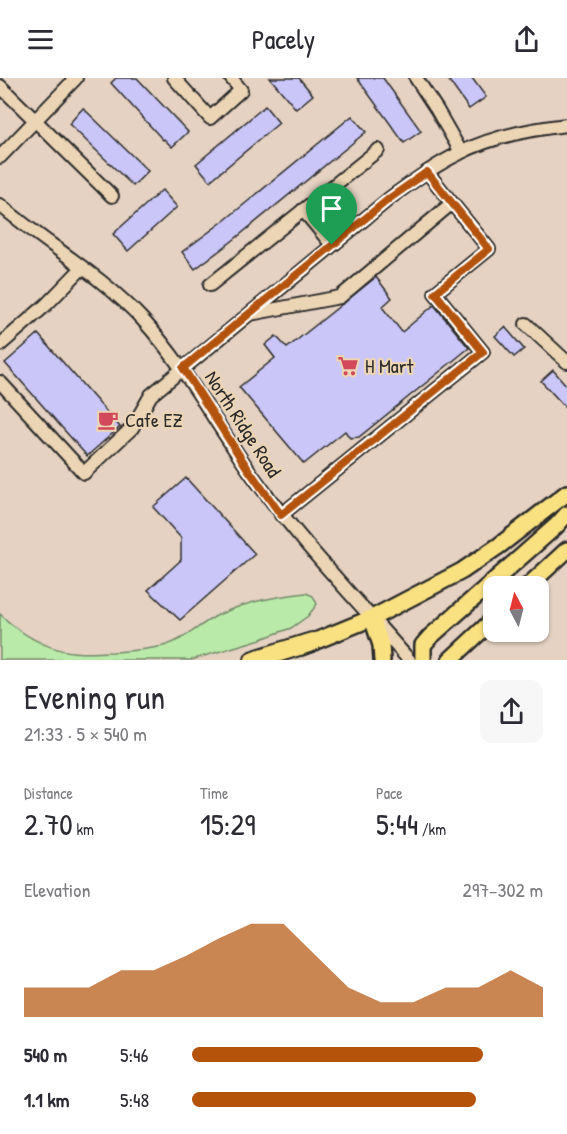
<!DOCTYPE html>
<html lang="en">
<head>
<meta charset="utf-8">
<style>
	body { margin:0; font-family:"Patrick Hand",sans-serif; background:#f7f7f7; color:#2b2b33; height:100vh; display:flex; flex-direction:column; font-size:22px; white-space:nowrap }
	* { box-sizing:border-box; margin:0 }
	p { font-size:20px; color:#7c7c81 }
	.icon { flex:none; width:33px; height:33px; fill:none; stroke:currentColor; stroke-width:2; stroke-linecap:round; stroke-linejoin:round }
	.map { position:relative; height:582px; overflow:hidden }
	.drawer { display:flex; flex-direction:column; background:#fff; flex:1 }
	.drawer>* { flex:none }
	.needle { width:39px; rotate:353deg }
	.fabs { position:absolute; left:483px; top:498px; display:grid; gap:12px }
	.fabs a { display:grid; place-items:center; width:66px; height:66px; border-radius:12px; background:#fff; box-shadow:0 2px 4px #0004; font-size:30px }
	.pin { position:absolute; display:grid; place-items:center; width:51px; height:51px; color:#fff; margin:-62px -26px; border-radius:50% 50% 50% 0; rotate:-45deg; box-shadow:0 0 6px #0007 }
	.pin .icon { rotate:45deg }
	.round { display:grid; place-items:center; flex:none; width:63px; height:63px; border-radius:12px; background:#f7f7f7 }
	.headline { display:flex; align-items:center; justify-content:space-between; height:102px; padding:0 24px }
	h1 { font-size:33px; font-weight:600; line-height:45px }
	.stats { display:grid; grid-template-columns:repeat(3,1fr); gap:9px; height:102px; padding:6px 24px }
	.stats div { display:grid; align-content:center }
	.stats b { font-size:30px; font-weight:600 }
	.stats small { font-size:16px; font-weight:400 }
	.stats p { font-size:16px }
	.chart { height:168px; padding:12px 24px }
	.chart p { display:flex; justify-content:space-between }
	.chart svg { width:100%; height:108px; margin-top:6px; fill:#b45309; opacity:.7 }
	ul { padding:0 24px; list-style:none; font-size:20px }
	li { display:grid; grid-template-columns:96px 72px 1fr; align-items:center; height:45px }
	li i { height:15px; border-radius:8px; background:#b45309 }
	header { display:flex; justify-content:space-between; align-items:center; height:78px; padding:0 24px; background:#fff; font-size:27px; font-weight:600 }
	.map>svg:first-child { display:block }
	.green { fill:#baeaa9; stroke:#728a6a; stroke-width:1.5 }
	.building { fill:#cac6f8; stroke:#2b2b2b; stroke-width:1.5 }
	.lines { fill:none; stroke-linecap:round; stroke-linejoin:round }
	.minor-casing { stroke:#2b2b2b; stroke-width:16 }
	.major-casing { stroke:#2b2b2b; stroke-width:20 }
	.highway-casing { stroke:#2b2b2b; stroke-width:22 }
	.minor { stroke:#ecd5b5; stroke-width:12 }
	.major { stroke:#f9e181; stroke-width:15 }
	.highway { stroke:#f9e181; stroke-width:18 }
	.route-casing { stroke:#fff; stroke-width:12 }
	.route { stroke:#b45309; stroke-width:8 }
	.labels { text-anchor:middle; stroke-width:4.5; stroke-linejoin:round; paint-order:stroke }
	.poi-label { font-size:20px; fill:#2b2b2b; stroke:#ecd5b5; text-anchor:start }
	.street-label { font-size:20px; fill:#2b2b2b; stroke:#ecd5b5 }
</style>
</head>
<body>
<header><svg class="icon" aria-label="menu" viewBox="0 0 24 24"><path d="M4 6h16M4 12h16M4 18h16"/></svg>Pacely<svg class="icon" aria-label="share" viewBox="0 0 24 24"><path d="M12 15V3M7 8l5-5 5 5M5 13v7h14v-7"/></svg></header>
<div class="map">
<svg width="567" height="582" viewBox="0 0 567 582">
	<rect width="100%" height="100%" fill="#e5d2c2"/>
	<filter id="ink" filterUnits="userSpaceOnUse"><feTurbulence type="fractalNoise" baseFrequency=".0167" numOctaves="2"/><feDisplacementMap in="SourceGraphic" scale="12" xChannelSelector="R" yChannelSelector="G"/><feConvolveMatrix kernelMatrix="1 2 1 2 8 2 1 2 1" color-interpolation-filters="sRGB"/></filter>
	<g filter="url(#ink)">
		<!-- green -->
		<path class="green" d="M306,515L313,518L317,526L308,538L291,550L261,561L191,582H0V536C18,554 45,571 72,574C85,576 100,574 113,574C131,573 149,572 167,567C186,561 200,546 218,537C248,523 274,519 306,515Z"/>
		<!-- building -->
		<g class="building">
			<polygon points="116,0 137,0 188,54 172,69 164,61 163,62 111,5"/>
			<polygon points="270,0 299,0 313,17 296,31"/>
			<polygon points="357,0 383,0 421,53 404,65"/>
			<polygon points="447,0 472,0 486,19 469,31"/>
			<polygon points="265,28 279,45 210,103 196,86"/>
			<polygon points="83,30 148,93 133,108 69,46"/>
			<polygon points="352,38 366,54 231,164 195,191 182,174 225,142"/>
			<polygon points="162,112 177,129 128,173 113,156"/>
			<polygon points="376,199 392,220 382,229 402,254 434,227 469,270 359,359 350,360 345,353 304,386 239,309 275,280 265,267 276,258 287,270"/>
			<polygon points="505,249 524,271 514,279 495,258"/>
			<polygon points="38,256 120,349 87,378 5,285"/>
			<polygon points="553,292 567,308 567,331 541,303"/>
			<polygon points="186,400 255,476 180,542 148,512 181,482 181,460 153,429"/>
		</g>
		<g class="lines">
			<!-- minor casing -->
			<g class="minor-casing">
				<g id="minor">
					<polyline points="174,0 210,40 241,12 231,0"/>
					<polyline points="416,0 437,32 461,74"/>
					<polyline points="0,8 112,118"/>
					<polyline points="0,79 76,0"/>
					<path d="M0,127C46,166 101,197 142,241C188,291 218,351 258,405C304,468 358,523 409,582"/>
					<polyline points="303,132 332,167"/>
					<polyline points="210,207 378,72"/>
					<polyline points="250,236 340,219 452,125"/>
					<polyline points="526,246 567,284"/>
					<polyline points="0,267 47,226 82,190"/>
					<path d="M0,304L84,395L132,350L151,317L390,120C412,104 435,87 460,75C493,58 531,51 567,47"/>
					<polyline points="281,437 483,274 435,215 489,171 427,94"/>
				</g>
			</g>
			<!-- major casing -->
			<g class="major-casing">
				<g id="major">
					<polyline points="528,508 567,472"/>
					<polyline points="372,540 381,567 382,582"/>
					<polyline points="301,569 372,540 462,493 500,467 567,415"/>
					<polyline points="423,582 423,567 430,559 556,448 567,436"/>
					<polyline points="450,582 494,541"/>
				</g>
			</g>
			<!-- highway casing -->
			<g class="highway-casing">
				<polyline id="highway" points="254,582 312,564"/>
			</g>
			<!-- minor -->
			<use href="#minor" class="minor"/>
			<!-- major -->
			<use href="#major" class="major"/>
			<!-- highway -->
			<use href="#highway" class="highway"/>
		</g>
	</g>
	<g class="lines" filter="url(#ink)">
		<!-- route casing -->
		<g class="route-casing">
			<polygon id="route" points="427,94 489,171 435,215 483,274 281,437 248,391 183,290 390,120"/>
		</g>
		<!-- route -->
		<use href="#route" class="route"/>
	</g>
	<!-- icons -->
	<defs>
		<g id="supermarket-bare" transform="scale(1.62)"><path d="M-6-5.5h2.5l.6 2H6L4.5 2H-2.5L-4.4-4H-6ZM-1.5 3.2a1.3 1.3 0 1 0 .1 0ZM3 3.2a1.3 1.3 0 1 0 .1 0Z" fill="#d1495b" stroke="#ecd5b5" stroke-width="2.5" paint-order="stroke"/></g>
		<g id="cafe-bare" transform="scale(1.62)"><path d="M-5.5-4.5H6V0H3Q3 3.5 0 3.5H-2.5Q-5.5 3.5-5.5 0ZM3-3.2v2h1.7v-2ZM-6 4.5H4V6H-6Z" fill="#d1495b" stroke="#ecd5b5" stroke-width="2.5" paint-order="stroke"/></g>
	</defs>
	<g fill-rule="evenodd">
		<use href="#supermarket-bare" x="348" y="288"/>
		<use href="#cafe-bare" x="108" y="342"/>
	</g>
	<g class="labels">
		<!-- poi labels -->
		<g class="poi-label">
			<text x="365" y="295">H Mart</text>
			<text x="125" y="349">Cafe EZ</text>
		</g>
		<!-- street labels -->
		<g class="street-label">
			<text transform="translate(243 346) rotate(57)" y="7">North Ridge Road</text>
		</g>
	</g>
</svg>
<div class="fabs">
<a><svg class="needle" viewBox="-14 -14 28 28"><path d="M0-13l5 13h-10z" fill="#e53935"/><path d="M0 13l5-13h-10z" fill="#7c7c81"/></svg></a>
</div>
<div class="pin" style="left:332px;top:167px;background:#1e9e55"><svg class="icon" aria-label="arrive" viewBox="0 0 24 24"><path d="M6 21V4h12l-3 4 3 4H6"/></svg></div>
</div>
<section class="drawer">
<div class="headline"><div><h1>Evening run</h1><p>21:33 · 5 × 540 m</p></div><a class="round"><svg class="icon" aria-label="share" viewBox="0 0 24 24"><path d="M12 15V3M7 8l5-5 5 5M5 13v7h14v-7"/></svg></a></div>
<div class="stats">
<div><p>Distance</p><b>2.70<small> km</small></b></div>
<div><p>Time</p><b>15:29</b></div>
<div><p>Pace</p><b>5:44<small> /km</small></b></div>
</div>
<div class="chart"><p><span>Elevation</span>297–302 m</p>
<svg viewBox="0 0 160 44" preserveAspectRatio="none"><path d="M0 44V32L10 32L20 32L30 25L40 25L50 19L60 12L70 6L80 6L90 19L100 32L110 38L120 38L130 32L140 32L150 25L160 32V44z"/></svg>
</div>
<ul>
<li><b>540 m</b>5:46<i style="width:83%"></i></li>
<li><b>1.1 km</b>5:48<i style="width:81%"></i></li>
</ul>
</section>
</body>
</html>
